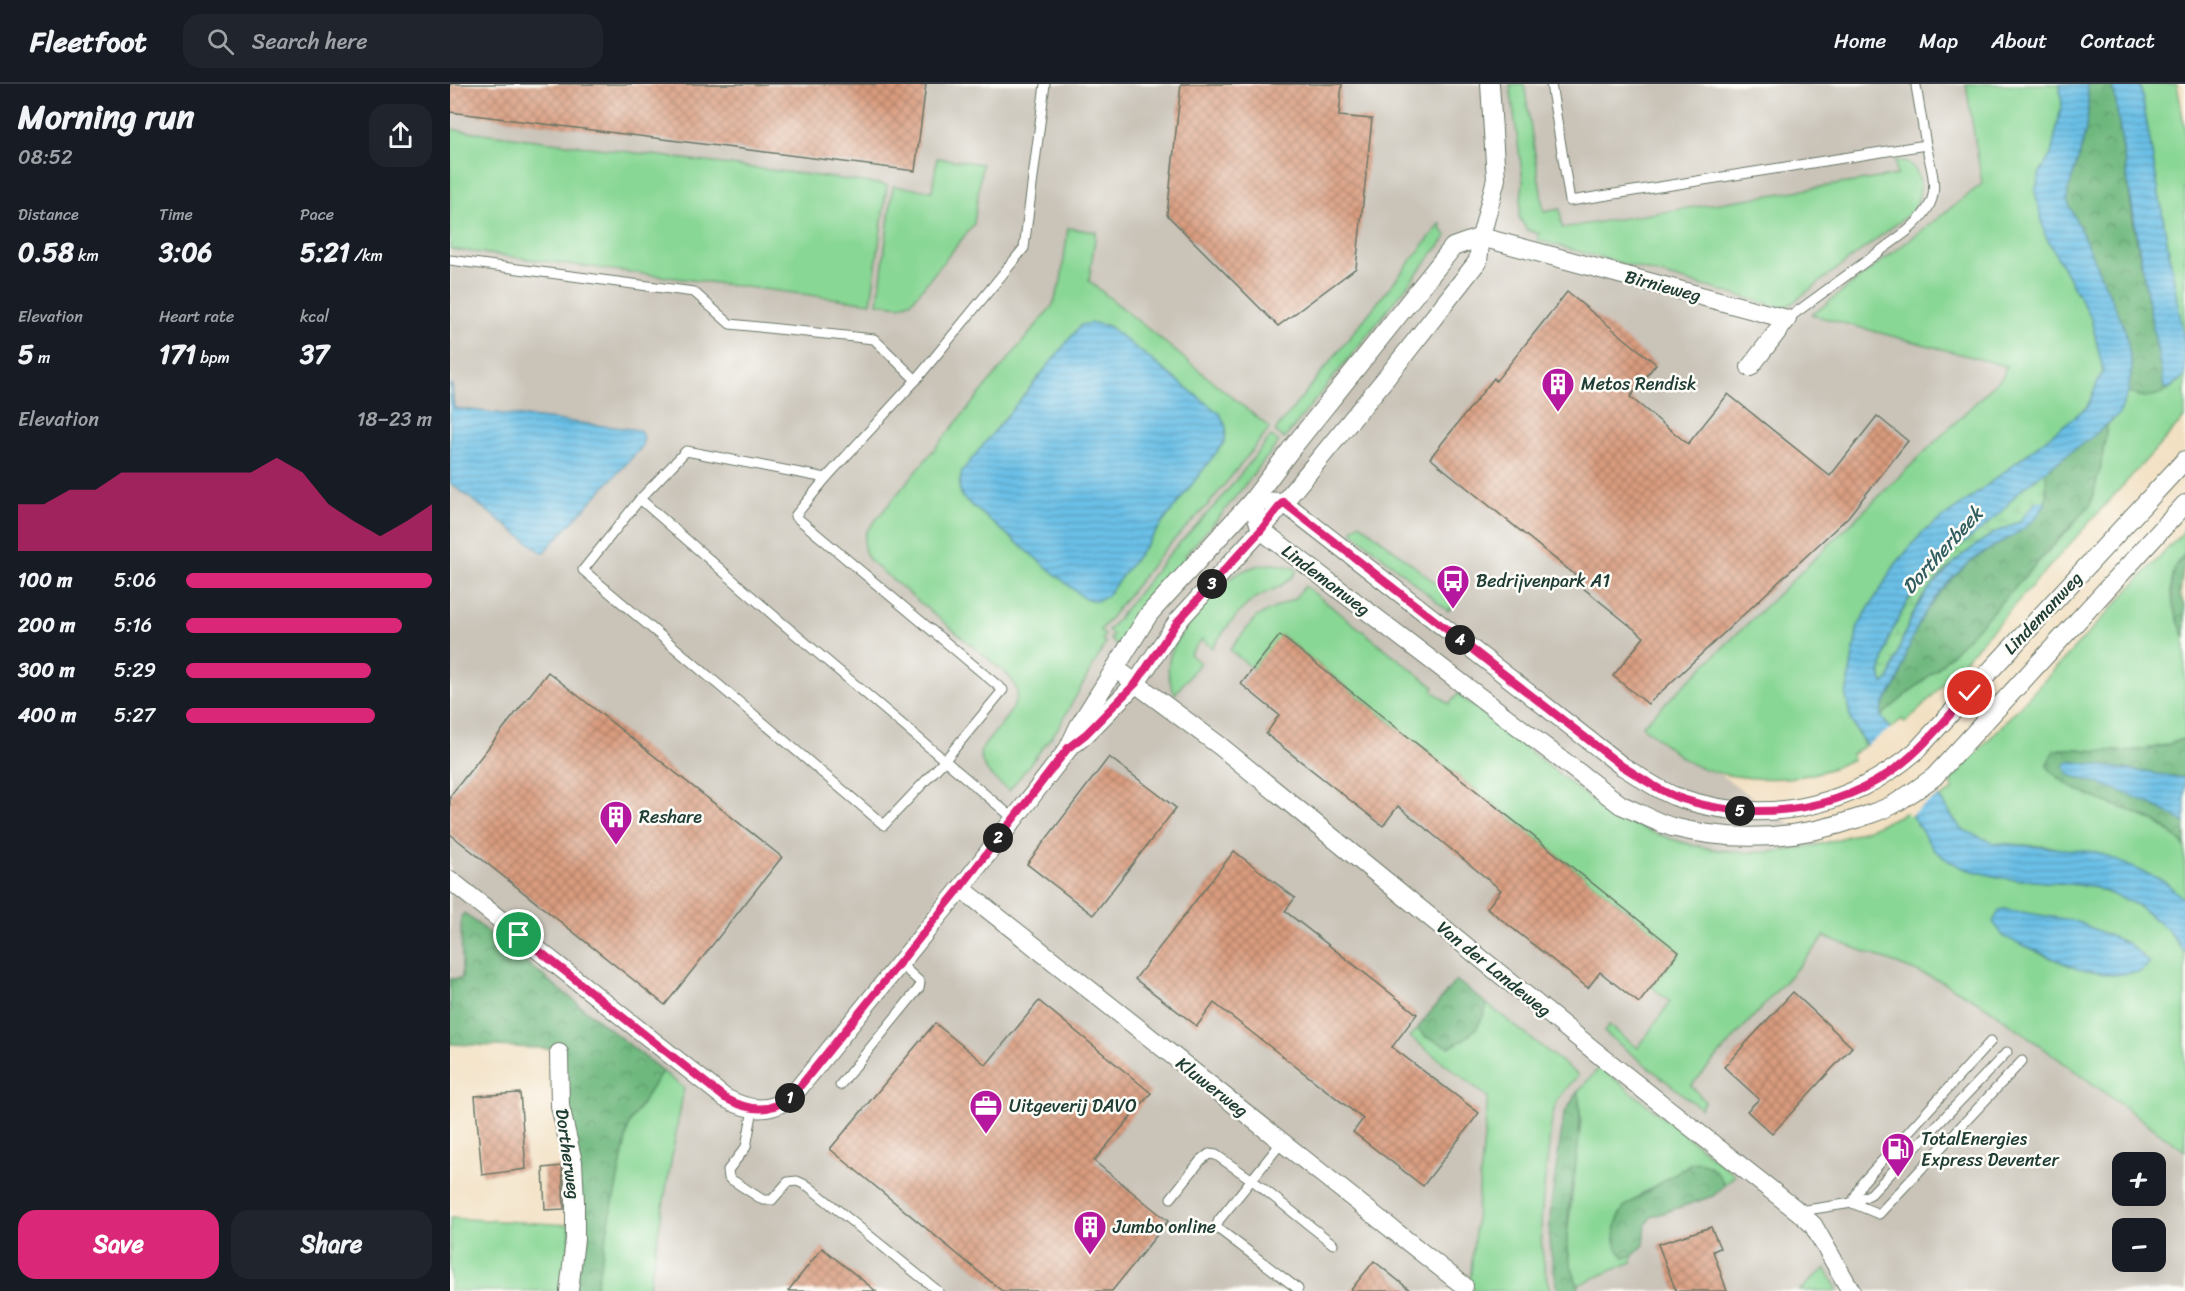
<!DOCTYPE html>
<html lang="en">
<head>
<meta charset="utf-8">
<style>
	body { margin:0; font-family:Sriracha,sans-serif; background:#20242c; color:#f1f3f6; height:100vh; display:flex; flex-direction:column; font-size:22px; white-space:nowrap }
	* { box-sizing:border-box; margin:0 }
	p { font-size:20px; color:#9ea1a6 }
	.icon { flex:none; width:33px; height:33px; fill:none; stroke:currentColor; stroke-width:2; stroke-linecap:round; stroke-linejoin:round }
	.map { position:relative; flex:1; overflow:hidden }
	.panel { display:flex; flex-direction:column; background:#171b24; width:450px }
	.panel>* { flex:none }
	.fabs { position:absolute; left:1662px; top:1068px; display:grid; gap:12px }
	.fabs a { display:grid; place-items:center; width:54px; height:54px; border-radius:12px; background:#171b24; box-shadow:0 6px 24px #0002; font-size:30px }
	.pin { position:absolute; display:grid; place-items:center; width:51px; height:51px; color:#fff; margin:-26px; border:3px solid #fff; border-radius:50%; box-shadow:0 2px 6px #0007 }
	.km { position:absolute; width:30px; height:30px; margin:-15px; border-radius:50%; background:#222; color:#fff; font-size:16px; line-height:30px; text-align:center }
	.round { display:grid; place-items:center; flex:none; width:63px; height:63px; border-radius:18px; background:#20242c }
	.overview { display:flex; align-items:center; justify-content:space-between; height:102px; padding:0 18px }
	h1 { font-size:33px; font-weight:800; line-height:45px }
	.metrics { display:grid; grid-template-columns:repeat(3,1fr); gap:9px; height:102px; padding:6px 18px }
	.metrics div { display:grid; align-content:center }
	.metrics b { font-size:26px; font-weight:800 }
	.metrics small { font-size:16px; font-weight:400 }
	.metrics p { font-size:16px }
	.chart { height:168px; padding:12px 18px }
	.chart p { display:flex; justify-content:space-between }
	.chart svg { width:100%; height:108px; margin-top:6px; fill:#db2777; opacity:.7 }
	.primary-button { display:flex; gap:12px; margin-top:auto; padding:12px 18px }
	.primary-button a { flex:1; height:69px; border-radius:18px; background:#db2777; color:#fff; font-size:24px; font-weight:800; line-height:69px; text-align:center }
	.primary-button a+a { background:#20242c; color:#f1f3f6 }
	ul { padding:0 18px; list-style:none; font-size:20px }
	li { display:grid; grid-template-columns:96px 72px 1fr; align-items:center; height:45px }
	li i { height:15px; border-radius:8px; background:#db2777 }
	header { display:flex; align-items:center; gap:36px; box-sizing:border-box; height:84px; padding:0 30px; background:#171b24; border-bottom:2px solid #363941 }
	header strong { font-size:28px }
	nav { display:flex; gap:33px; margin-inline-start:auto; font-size:21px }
	.search { width:420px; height:54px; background:#20242c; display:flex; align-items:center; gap:15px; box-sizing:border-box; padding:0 21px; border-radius:18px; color:#9ea1a6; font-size:22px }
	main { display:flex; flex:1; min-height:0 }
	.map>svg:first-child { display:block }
	.industrial { fill:#c9c3b8; fill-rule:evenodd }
	.grass { fill:#89d795; stroke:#548a64; stroke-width:1.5; fill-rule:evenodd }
	.forest { fill:url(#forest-crowns); stroke:#467a59; stroke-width:1.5 }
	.wetland { fill:url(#wetland-marsh); stroke:#548a64; stroke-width:1.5 }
	.water { fill:url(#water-rules); stroke:#447e8e; stroke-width:1.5 }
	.pier { fill:#f2e0c2 }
	.building { fill:url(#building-cross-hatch) }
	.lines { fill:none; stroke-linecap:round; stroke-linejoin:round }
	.lane-casing { stroke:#697666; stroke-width:11 }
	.street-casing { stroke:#697666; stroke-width:20 }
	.lane { stroke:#fff; stroke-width:9 }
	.street { stroke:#fff; stroke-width:18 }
	.route-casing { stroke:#fff; stroke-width:12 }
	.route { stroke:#db2777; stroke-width:8 }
	.labels { text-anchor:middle; stroke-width:5; stroke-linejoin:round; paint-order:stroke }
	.street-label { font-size:18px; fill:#1f3d34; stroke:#fdfcf7 }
	.poi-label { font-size:18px; fill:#1f3d34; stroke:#fdfcf7; text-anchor:start }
	.water-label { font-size:20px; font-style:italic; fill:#325e61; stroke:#fdfcf7 }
</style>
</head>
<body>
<header>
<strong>Fleetfoot</strong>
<div class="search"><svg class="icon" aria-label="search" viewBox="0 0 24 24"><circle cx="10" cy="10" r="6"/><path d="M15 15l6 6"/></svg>Search here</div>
<nav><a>Home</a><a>Map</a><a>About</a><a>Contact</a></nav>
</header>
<main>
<section class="panel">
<div class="overview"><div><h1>Morning run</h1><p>08:52</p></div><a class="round"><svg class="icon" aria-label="share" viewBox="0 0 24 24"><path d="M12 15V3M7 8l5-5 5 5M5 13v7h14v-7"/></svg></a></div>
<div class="metrics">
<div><p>Distance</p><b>0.58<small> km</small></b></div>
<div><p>Time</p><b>3:06</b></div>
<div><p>Pace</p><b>5:21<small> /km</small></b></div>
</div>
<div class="metrics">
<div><p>Elevation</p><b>5<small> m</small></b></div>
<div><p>Heart rate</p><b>171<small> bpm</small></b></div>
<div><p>kcal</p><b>37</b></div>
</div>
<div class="chart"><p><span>Elevation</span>18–23 m</p>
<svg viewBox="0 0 160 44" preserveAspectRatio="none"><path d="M0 44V25L10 25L20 19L30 19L40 12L50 12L60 12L70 12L80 12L90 12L100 6L110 12L120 25L130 32L140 38L150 32L160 25V44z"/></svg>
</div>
<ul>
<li><b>100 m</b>5:06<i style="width:100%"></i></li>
<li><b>200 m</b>5:16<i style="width:88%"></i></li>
<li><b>300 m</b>5:29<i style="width:75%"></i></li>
<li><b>400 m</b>5:27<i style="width:77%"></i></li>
</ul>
<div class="primary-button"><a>Save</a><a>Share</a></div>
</section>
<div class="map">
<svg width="1735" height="1207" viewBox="0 0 1735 1207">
	<defs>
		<pattern id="forest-crowns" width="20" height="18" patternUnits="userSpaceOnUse" patternTransform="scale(1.5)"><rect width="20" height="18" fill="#6eb87e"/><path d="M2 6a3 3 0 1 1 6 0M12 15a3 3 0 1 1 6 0" fill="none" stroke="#5a9768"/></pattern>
		<pattern id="wetland-marsh" width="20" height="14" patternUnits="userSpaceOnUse" patternTransform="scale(1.5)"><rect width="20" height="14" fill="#89d795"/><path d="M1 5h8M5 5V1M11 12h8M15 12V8" fill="none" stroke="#76b981"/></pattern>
		<pattern id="water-rules" width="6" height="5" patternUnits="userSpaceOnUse" patternTransform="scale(1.5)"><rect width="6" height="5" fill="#6ac0e7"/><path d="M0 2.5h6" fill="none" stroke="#579dbc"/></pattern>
		<pattern id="building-cross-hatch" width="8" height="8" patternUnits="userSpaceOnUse" patternTransform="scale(1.5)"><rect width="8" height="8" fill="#d99b7e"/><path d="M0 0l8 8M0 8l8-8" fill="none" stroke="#af8068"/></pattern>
	</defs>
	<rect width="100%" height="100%" fill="#fdfcf7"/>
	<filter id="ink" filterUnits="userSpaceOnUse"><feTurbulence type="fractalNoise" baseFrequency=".0167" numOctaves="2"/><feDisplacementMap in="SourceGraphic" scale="12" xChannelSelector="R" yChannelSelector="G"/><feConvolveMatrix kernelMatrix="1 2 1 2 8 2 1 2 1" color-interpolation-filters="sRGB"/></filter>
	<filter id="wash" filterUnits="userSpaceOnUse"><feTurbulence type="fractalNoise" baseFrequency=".008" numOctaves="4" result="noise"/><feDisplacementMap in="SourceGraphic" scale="24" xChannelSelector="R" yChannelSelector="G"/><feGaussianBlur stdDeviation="1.35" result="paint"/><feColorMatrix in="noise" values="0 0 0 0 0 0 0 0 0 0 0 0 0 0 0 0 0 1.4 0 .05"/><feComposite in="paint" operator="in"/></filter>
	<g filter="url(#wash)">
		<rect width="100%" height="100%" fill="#f2e0c2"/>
		<!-- industrial -->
		<path class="industrial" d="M0,0H1545L1577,278L1202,643L1407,786L1515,899L1735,1053V1207H194L232,1011L21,901H0ZM1672,1078H1706V1112H1672ZM1672,1144H1706V1178H1672Z"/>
		<!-- grass -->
		<g class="grass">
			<path d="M1060,0H1074L1094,128L1110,125L1112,144L1447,91L1445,77C1474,77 1475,109 1462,128L1341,220L1333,224L1087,156L1089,150L1077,146L1069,133L1073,97Z"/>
			<path d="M1516,0H1609L1612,19L1601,72L1590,88L1595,151L1641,234L1653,286L1637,323L1522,413L1473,448L1445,481L1408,542L1396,612L1401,637L1415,662L1401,671L1403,675C1363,696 1322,698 1278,691C1264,688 1247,684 1235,676C1220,666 1207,653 1192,642L1553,292L1556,282L1362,231L1532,100Z"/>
			<polygon points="1690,0 1727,0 1735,46 1735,261"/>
			<polygon points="0,45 437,101 421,219 0,165"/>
			<polygon points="487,74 532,80 524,140 462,217 450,222 428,219 443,102 482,107"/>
			<polygon points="991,139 992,146 997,152 834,355 825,347"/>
			<path d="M618,144L646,148L639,197L820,344L758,421L712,468L650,547L655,551L652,556L656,559L608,644L559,707C546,696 532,688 530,668C539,652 568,626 567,609C567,602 562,597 559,592L422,479C413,469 412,461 416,448L603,221L611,197ZM643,239L658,242L770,330L776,343L775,357L656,513L646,517L634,514L512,413L509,402L512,387L631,241Z"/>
			<path d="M1735,292V333L1472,623L1455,639L1452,635L1441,645L1431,632L1487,585L1624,440L1653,368L1657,341L1669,330L1678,309C1703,317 1716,310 1735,292Z"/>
			<polygon points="821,352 829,358 771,431 735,471 737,474 667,561 660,555 663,551 658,547 721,468 769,417"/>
			<polygon points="910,439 1007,516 998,527 903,448 903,445"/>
			<path d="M1735,446V470L1728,478L1723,490L1721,508L1735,554V654C1711,665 1679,668 1652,667C1636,667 1620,662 1605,666L1670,723L1704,737L1722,750L1735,762V816L1714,797L1602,763L1544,759L1511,745L1490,714L1503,706L1501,696Z"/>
			<path d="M825,480L845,484L847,487C833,507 815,505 798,520C784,532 773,549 762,564L752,555L740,570L750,579L725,610C715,591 716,573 728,555C755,521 776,480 825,480Z"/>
			<path d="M855,502L984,603L982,606L999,620L1008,610L1145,719C1252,785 1348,782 1459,727L1499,777L1516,785L1552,794L1642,802L1685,820L1716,844L1735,869V1067L1537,923L1491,897L1374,852V854L1241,1002L1255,1017L1250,1024L1154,948L1159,941L1188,964L1220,918L1202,903L1229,868L831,551L803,585L780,566L806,533L844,515ZM1553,825L1625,837L1662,891L1628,885L1589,869L1549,827Z"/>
			<path d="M1037,920L1128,991C1121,1000 1111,1009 1106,1020C1100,1035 1100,1054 1098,1070C1092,1121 1085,1156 1100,1207H1019L1038,1013L960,953L967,945L976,953L1026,945L1034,930Z"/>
			<path d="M1150,983L1285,1091L1274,1102V1097C1255,1098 1229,1096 1211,1100C1199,1102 1176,1121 1169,1131L1174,1173L1183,1172L1182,1178L1128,1201L1120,1180L1117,1154L1131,1036L1128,1007Z"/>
			<polygon points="212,987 234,1004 198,1207 145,1207 179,1040"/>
			<polygon points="0,1134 121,1141 114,1207 0,1207"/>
			<path d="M1376,1185L1388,1207H1349C1361,1199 1362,1192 1376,1185Z"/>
		</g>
		<!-- forest -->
		<g class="forest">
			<path d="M1637,0H1663L1683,136L1714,304L1718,305C1703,315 1694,314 1678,309L1682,283L1675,245L1617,116L1618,107C1630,68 1642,41 1637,0Z"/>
			<path d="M1657,341L1650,386L1640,421L1531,540L1487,585L1431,632C1430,618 1444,608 1449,596C1453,584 1455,572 1459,561C1471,529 1493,502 1518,480C1543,458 1581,451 1595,419C1600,409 1594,397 1596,387Z"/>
			<path d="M1735,470L1730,510L1735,524V554C1723,527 1712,494 1735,470Z"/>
			<path d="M1735,654V694L1619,677L1651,699L1682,710L1714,726L1735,739V762C1725,752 1715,743 1702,736C1666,718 1622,714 1596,681L1605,666C1620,662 1636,667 1652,667C1679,668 1711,665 1735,654Z"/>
			<polygon points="14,829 212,987 179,1040 145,1207 124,1207 107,965 0,960 0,895 12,894 11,833"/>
			<path d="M1006,896L1037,920C1032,942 1020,954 999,963L976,953L967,945Z"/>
			<path d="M1128,1007C1136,1056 1117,1105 1117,1154C1117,1172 1123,1190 1130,1207H1108L1099,1158L1101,1121L1114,1030Z"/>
			<path d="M1247,1078C1258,1078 1272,1091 1274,1102L1263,1112L1201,1133L1196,1140L1194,1161L1183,1172L1174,1173C1159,1161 1165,1138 1174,1123L1241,1079Z"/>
		</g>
		<!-- wetland -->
		<path class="wetland" d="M1596,387V417C1581,417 1579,432 1568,438C1559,444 1548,446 1539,452C1510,472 1482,495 1465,526C1453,548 1447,572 1439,595L1433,600C1420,572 1467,498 1488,478C1501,466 1518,457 1532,445C1545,434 1555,422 1567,409C1576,401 1587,394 1596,387Z"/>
		<!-- water -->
		<g class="water">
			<path d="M1609,0H1637C1642,41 1630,68 1618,107L1617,116L1675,245L1682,283L1678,309L1669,330L1642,353L1615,372L1568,408L1553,426L1530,447L1487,479L1458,516L1439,554L1430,590L1433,600L1439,595L1454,551L1465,526L1478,506L1510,473L1542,450L1569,438L1586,418L1596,417C1583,450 1545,457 1519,479C1493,500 1471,529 1460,560C1455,572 1453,584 1449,595C1444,608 1430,618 1431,632L1511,745L1544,759L1647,768L1714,797L1735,816V869L1716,844L1685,820L1642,802L1552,794L1516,785L1499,777L1483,765L1401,637L1396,612L1408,542L1445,481L1473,448L1522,413L1637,323L1653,286L1641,234L1595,151L1585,108L1590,88L1601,71L1612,19Z"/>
			<path d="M1663,0H1690L1735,261V292L1718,305L1714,304C1695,203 1678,102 1663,0Z"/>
			<polygon points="643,239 658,242 770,330 776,343 775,357 656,513 646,517 634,514 512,413 509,403 512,387 631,241"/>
			<polygon points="0,300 2,300 4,324 189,346 194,353 192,363 93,469 0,399"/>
			<path d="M1619,677L1735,694V739C1699,716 1661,702 1619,691L1614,682Z"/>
			<polygon points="1553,825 1625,837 1679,860 1700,879 1690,888 1662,891 1628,885 1554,853 1543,838 1549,827"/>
		</g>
		<!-- pier -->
		<polygon class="pier" points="1443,643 1491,710 1459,732 1413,664"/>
		<g id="blocks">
			<!-- building -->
			<g class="building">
				<polygon points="0,0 476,0 465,87 0,28"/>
				<polygon points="731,0 892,0 889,32 922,35 906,184 828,242 717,131"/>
				<polygon points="1117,208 1206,280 1180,313 1238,360 1278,310 1380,392 1427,332 1458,357 1398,433 1198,620 1163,592 1194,553 1127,499 1130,495 980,374 1044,294 1046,297"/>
				<polygon points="830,551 1229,868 1189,919 1150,888 1138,904 1037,824 1051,806 948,722 933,742 816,650 829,631 791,600"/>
				<polygon points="98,588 332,773 215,921 0,750 0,712"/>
				<polygon points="659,673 726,724 643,831 577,780"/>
				<polygon points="784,767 845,814 835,827 967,930 942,963 1029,1029 973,1102 903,1048 913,1035 764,919 747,942 685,895"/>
				<polygon points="1343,908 1402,963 1322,1050 1297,1027 1309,1015 1274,983"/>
				<polygon points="589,917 701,1009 644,1077 718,1137 662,1207 552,1207 380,1065 485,939 536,981"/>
				<polygon points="70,1009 76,1085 32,1091 25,1012"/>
				<polygon points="112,1082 114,1125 95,1126 93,1084"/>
				<polygon points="1261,1143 1270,1164 1263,1167 1277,1207 1226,1207 1208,1160"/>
				<polygon points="372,1164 426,1207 338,1207"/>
				<polygon points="924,1177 961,1207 900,1207"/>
			</g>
		</g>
	</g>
	<g filter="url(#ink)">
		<use href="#blocks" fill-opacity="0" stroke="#697666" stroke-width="1.5"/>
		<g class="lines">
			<!-- lane casing -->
			<g class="lane-casing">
				<g id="lane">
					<path d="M1101,0L1120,117L1476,61C1486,104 1492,117 1456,148L1337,235"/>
					<polyline points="1466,2 1476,61"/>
					<polyline points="0,176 244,208 280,240 424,255 466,296"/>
					<polyline points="190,415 133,486 434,741 495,676 553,606 345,432 376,394"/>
					<polyline points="563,734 331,538 190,415 236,367 376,394 466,296 574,164 595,0"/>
					<polyline points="1541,957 1412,1099 1402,1119 1429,1130 1572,977"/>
					<polyline points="390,1001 469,904 470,898 449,879"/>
					<polyline points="303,1025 296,1063 278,1086 279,1094 313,1116 322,1116 338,1098 347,1097 358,1102 488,1207"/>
					<polyline points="832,1058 769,1136 766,1143 848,1205"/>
					<polyline points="721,1114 751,1076 759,1070 766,1071 801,1095 883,1160"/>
					<polyline points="1350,1127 1402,1119 1421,1110 1557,968"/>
				</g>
			</g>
			<!-- street casing -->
			<g class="street-casing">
				<g id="street">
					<path d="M802,417L811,446L1171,721C1188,728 1205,738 1222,743C1286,759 1350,755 1412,733C1423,729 1436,725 1446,719C1459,711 1472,702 1484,693L1735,420"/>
					<path d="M802,417L833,418L1172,682C1189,692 1206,705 1224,712C1310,743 1397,726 1466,667L1735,376"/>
					<polyline points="665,584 770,662 1152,973 1349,1128 1363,1141 1401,1207"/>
					<polyline points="625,659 636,650 686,599 728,537 811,446 940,289 1028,177 1031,153 1046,95 1040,0"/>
					<path d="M0,796L275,1014C299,1027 321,1030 343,1011L511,804L618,665L629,642L699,530L802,417L842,364L1003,163L1031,153L1337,235L1300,283"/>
					<polyline points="511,804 1014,1202"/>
					<polyline points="109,969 110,1022 123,1078 125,1117 125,1155 119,1207"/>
				</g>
			</g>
			<!-- lane -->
			<use href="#lane" class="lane"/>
			<!-- street -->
			<use href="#street" class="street"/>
		</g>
	</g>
	<g class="lines" filter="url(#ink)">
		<!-- route casing -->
		<g class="route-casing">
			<path id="route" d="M69,851L275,1014C299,1027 321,1030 343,1011L510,804L618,664L636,650L686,599L728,537L811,446L833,418L1172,682C1189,692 1206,705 1224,712C1297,739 1387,730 1450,681C1476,661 1497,633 1520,609"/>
		</g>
		<!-- route -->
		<use href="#route" class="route"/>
	</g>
	<!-- icons -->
	<defs>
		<g id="building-pin" transform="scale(1.725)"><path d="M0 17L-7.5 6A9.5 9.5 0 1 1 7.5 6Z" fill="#b5179e" stroke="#fdfcf7"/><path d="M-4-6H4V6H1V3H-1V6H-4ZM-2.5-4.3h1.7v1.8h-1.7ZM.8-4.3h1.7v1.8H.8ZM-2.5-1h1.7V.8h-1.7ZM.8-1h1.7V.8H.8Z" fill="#fff"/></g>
		<g id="bus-pin" transform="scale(1.725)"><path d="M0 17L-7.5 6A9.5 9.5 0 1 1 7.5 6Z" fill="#b5179e" stroke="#fdfcf7"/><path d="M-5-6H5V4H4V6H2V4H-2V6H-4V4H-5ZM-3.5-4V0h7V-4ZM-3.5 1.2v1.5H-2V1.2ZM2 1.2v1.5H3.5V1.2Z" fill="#fff"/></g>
		<g id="office-pin" transform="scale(1.725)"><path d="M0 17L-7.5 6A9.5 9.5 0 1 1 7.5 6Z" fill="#b5179e" stroke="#fdfcf7"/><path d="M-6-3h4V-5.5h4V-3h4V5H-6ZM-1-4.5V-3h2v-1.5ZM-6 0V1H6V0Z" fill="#fff"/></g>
		<g id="fuel-pin" transform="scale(1.725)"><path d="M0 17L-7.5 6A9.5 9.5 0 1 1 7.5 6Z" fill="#b5179e" stroke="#fdfcf7"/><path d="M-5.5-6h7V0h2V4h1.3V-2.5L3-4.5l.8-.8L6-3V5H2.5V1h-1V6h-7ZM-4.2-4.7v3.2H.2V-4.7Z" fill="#fff"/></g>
	</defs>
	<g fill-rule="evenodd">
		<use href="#building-pin" x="1108" y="300"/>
		<use href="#bus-pin" x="1003" y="497"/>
		<use href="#building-pin" x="166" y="733"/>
		<use href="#office-pin" x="536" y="1022"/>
		<use href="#fuel-pin" x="1448" y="1065"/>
		<use href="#building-pin" x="640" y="1143"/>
	</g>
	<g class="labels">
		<!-- street labels -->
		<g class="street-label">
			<text transform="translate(1213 202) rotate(15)" y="6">Birnieweg</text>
			<text transform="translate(876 496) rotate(37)" y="6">Lindemanweg</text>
			<text transform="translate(1593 529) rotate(-47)" y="6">Lindemanweg</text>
			<text transform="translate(1044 885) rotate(39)" y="6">Van der Landeweg</text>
			<text transform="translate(762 1003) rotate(38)" y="6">Kluwerweg</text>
			<text transform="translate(118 1070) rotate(82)" y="6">Dortherweg</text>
		</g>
		<!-- poi labels -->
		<g class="poi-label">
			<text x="1131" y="306">Metos Rendisk</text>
			<text x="1026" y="503">Bedrijvenpark A1</text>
			<text x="189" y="739">Reshare</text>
			<text x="559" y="1028">Uitgeverij DAVO</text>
			<text x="1471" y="1061">TotalEnergies<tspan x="1471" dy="21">Express Deventer</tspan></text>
			<text x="663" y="1149">Jumbo online</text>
		</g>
		<!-- water labels -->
		<g class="water-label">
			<text transform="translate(1492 466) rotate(-48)" y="7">Dortherbeek</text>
		</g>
	</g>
</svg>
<div class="fabs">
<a>+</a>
<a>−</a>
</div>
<div class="pin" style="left:69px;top:851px;background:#1e9e55"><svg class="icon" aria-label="arrive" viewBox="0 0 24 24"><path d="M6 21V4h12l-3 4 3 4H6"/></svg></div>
<div class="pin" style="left:1520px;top:609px;background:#d93025"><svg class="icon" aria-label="check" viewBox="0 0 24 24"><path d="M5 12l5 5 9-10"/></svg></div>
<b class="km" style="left:340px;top:1014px">1</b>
<b class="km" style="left:548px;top:754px">2</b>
<b class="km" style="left:762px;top:500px">3</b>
<b class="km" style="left:1010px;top:556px">4</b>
<b class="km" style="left:1290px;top:727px">5</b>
</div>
</main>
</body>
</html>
